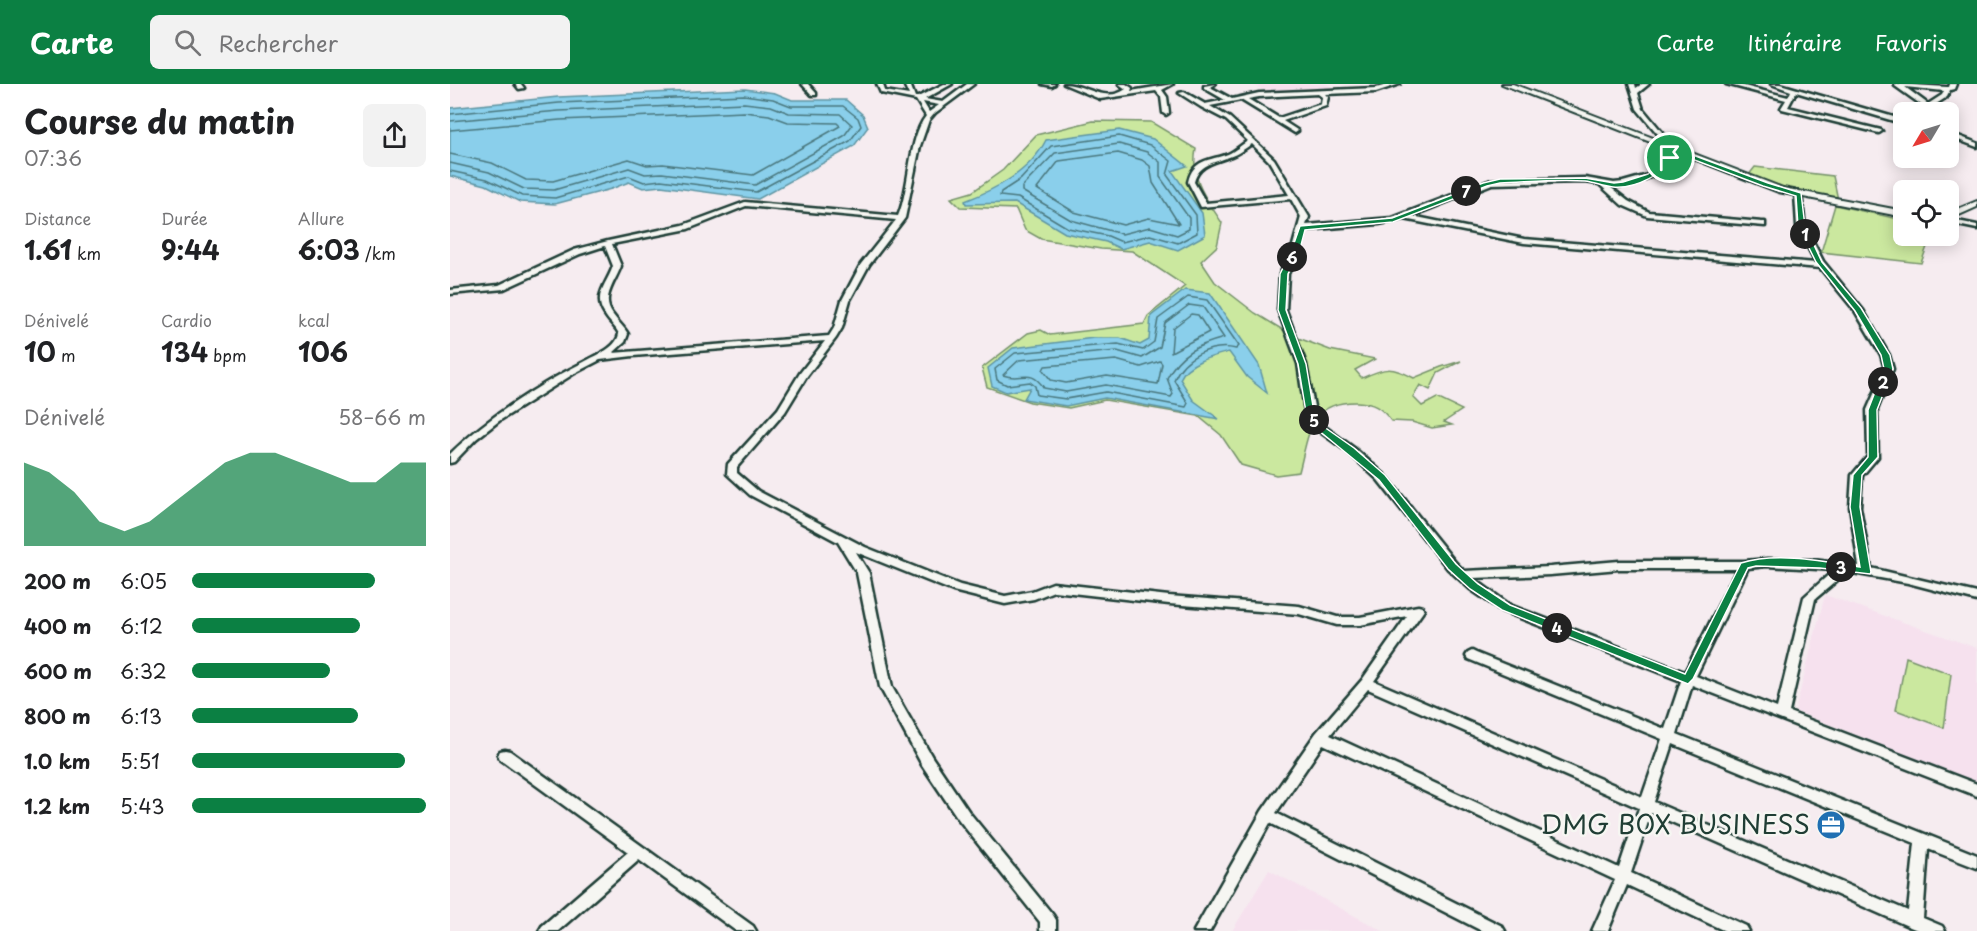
<!DOCTYPE html>
<html lang="fr">
<head>
<meta charset="utf-8">
<style>
	body { margin:0; font-family:"Playpen Sans",sans-serif; background:#f2f2f2; color:#202124; height:100vh; display:flex; flex-direction:column; font-size:22px; white-space:nowrap }
	* { box-sizing:border-box; margin:0 }
	p { font-size:20px; color:#757577 }
	.icon { flex:none; width:33px; height:33px; fill:none; stroke:currentColor; stroke-width:2; stroke-linecap:round; stroke-linejoin:round }
	.map { position:relative; flex:1; overflow:hidden }
	.details { display:flex; flex-direction:column; background:#fff; width:450px }
	.details>* { flex:none }
	.needle { width:39px; rotate:232deg }
	.tools { position:absolute; left:1443px; top:18px; display:grid; gap:12px }
	.tools a { display:grid; place-items:center; width:66px; height:66px; border-radius:9px; background:#fff; box-shadow:0 3px 15px #0003; font-size:30px }
	.pin { position:absolute; display:grid; place-items:center; width:51px; height:51px; color:#fff; margin:-26px; border:3px solid #fff; border-radius:50%; box-shadow:0 2px 6px #0007 }
	.km { position:absolute; width:30px; height:30px; margin:-15px; border-radius:50%; background:#222; color:#fff; font-size:16px; line-height:30px; text-align:center }
	.round { display:grid; place-items:center; flex:none; width:63px; height:63px; border-radius:9px; background:#f2f2f2 }
	.overview { display:flex; align-items:center; justify-content:space-between; height:102px; padding:0 24px }
	h1 { font-size:33px; font-weight:700; line-height:45px }
	.figures { display:grid; grid-template-columns:repeat(3,1fr); gap:9px; height:102px; padding:6px 24px }
	.figures div { display:grid; align-content:center }
	.figures b { font-size:26px; font-weight:700 }
	.figures small { font-size:16px; font-weight:400 }
	.figures p { font-size:16px }
	.chart { height:168px; padding:12px 24px }
	.chart p { display:flex; justify-content:space-between }
	.chart svg { width:100%; height:108px; margin-top:6px; fill:#0b8043; opacity:.7 }
	ul { padding:0 24px; list-style:none; font-size:20px }
	li { display:grid; grid-template-columns:96px 72px 1fr; align-items:center; height:45px }
	li i { height:15px; border-radius:8px; background:#0b8043 }
	header { display:flex; align-items:center; gap:36px; box-sizing:border-box; height:84px; padding:0 30px; background:#0b8043; color:#fff }
	header strong { font-size:28px }
	nav { display:flex; gap:33px; margin-inline-start:auto; font-size:21px }
	.search { width:420px; height:54px; background:#f2f2f2; display:flex; align-items:center; gap:15px; box-sizing:border-box; padding:0 21px; border-radius:9px; color:#757577; font-size:22px }
	main { display:flex; flex:1; min-height:0 }
	.map>svg:first-child { display:block }
	.built { fill:#f6e1ee }
	.green { fill:#cbe89f; stroke:#75926a; stroke-width:1.5 }
	.water { fill:#8acfeb; stroke:#5f95a2; stroke-width:1.5 }
	.lines { fill:none; stroke-linecap:round; stroke-linejoin:round }
	.shore { stroke:#4a777d; stroke-width:1.5 }
	.minor-casing { stroke:#1f3d34; stroke-width:5 }
	.tertiary-casing { stroke:#1f3d34; stroke-width:4 }
	.minor { fill:#f6f6f2; fill-rule:evenodd }
	.tertiary { fill:#f6f6f2; fill-rule:evenodd }
	.route { fill:#0b8043; stroke:#fff; stroke-width:1.5; fill-rule:evenodd }
	.labels { text-anchor:middle; stroke-width:5; stroke-linejoin:round; paint-order:stroke }
	.near-poi-label { font-size:26px; fill:#1f3d34; stroke:#f6f6f2; text-anchor:end }
</style>
</head>
<body>
<header>
<strong>Carte</strong>
<div class="search"><svg class="icon" aria-label="search" viewBox="0 0 24 24"><circle cx="10" cy="10" r="6"/><path d="M15 15l6 6"/></svg>Rechercher</div>
<nav><a>Carte</a><a>Itinéraire</a><a>Favoris</a></nav>
</header>
<main>
<section class="details">
<div class="overview"><div><h1>Course du matin</h1><p>07:36</p></div><a class="round"><svg class="icon" aria-label="share" viewBox="0 0 24 24"><path d="M12 15V3M7 8l5-5 5 5M5 13v7h14v-7"/></svg></a></div>
<div class="figures">
<div><p>Distance</p><b>1.61<small> km</small></b></div>
<div><p>Durée</p><b>9:44</b></div>
<div><p>Allure</p><b>6:03<small> /km</small></b></div>
</div>
<div class="figures">
<div><p>Dénivelé</p><b>10<small> m</small></b></div>
<div><p>Cardio</p><b>134<small> bpm</small></b></div>
<div><p>kcal</p><b>106</b></div>
</div>
<div class="chart"><p><span>Dénivelé</span>58–66 m</p>
<svg viewBox="0 0 160 44" preserveAspectRatio="none"><path d="M0 44V10L10 14L20 22L30 34L40 38L50 34L60 26L70 18L80 10L90 6L100 6L110 10L120 14L130 18L140 18L150 10L160 10V44z"/></svg>
</div>
<ul>
<li><b>200 m</b>6:05<i style="width:78%"></i></li>
<li><b>400 m</b>6:12<i style="width:72%"></i></li>
<li><b>600 m</b>6:32<i style="width:59%"></i></li>
<li><b>800 m</b>6:13<i style="width:71%"></i></li>
<li><b>1.0 km</b>5:51<i style="width:91%"></i></li>
<li><b>1.2 km</b>5:43<i style="width:100%"></i></li>
</ul>
</section>
<div class="map">
<svg width="1527" height="847" viewBox="0 0 1527 847">
	<rect width="100%" height="100%" fill="#f6ecf0"/>
	<filter id="ink" filterUnits="userSpaceOnUse"><feTurbulence type="fractalNoise" baseFrequency=".0167" numOctaves="2"/><feDisplacementMap in="SourceGraphic" scale="12" xChannelSelector="R" yChannelSelector="G"/><feConvolveMatrix kernelMatrix="1 2 1 2 8 2 1 2 1" color-interpolation-filters="sRGB"/></filter>
	<g filter="url(#ink)">
		<!-- built -->
		<g class="built">
			<polygon points="802,0 876,0 888,6 820,10"/>
			<polygon points="1375,511 1527,564 1527,698 1345,627"/>
			<polygon points="819,786 933,847 782,847"/>
		</g>
		<!-- green -->
		<g class="green">
			<path d="M643,37L701,38L746,65C740,96 756,114 772,139L767,162L751,177L765,198L805,229L843,252L880,266L925,275L905,286L912,294C936,283 941,282 964,294L991,283L1011,277L988,289L980,306L970,301L963,313L972,322L987,314L1012,326L994,338L1002,341L982,344L962,338L941,337C931,323 923,319 907,318C859,317 859,350 849,388L826,391L791,381L771,351L748,332L655,316L619,324L580,318L537,303L532,284L578,249L591,246L600,251L694,240L698,232L735,202L682,167L651,165L591,155L575,146L566,125L510,123L501,114L522,108L553,86L586,51Z"/>
			<polygon points="1305,83 1383,92 1388,116 1327,103 1298,92"/>
			<polygon points="1385,121 1453,136 1454,152 1481,152 1471,179 1371,168"/>
			<polygon points="1456,573 1501,590 1494,644 1446,626"/>
		</g>
		<!-- water -->
		<g class="water">
			<polygon points="295,5 325,9 342,16 396,16 413,31 418,43 404,62 308,115 211,102 193,104 179,98 161,105 105,120 70,118 36,101 0,92 0,24 108,13"/>
			<path d="M669,46L703,55L737,82L722,87L752,129L755,151L728,166L700,157L671,165L656,158L615,149L565,119L516,120L515,117C546,105 580,88 596,56Z"/>
			<path d="M735,206L760,209L809,281L817,309L797,293L779,268C763,272 737,278 730,295L743,316L769,335L655,314L616,322L574,315L580,304L556,308L542,302L538,284L563,264L644,254H670L690,261L699,256L701,232Z"/>
		</g>
		<g class="lines">
			<!-- shore -->
			<g class="shore">
				<polyline points="0,30 109,19 294,11 323,15 341,22 393,22 408,34 411,42 400,57 306,108 211,96 194,98 179,92 105,114 72,112 37,95 0,87"/>
				<polyline points="0,37 109,27 294,19 321,22 339,29 390,30 402,41 394,52 305,101 212,89 195,90 179,84 104,106 74,105 39,88 0,79"/>
				<polyline points="0,46 110,36 294,28 319,31 338,38 387,39 390,42 303,91 213,80 197,81 179,75 103,97 76,96 42,79 0,70"/>
				<polygon points="669,52 700,61 721,77 717,91 746,131 747,149 728,159 700,151 672,158 658,152 618,144 568,114 550,112 551,108 571,95 601,62"/>
				<polygon points="669,60 697,68 710,78 710,93 739,134 739,145 727,151 700,143 672,150 621,136 572,107 572,103 605,69"/>
				<polygon points="668,69 692,76 700,82 703,99 729,140 699,134 673,141 624,128 587,105 609,77"/>
				<path d="M738,213L757,216L789,262L786,265C762,259 733,273 724,296L738,319L736,323L656,308L616,315L587,311L585,302L580,298L557,301L547,296L545,285L565,269L668,260L693,266L704,258L708,235Z"/>
				<path d="M739,221L753,223L774,254C748,261 729,269 717,294L723,310L721,313L656,301L616,308L594,304C580,283 572,298 553,291L569,276L667,267L692,274L710,263L715,239Z"/>
				<polygon points="741,230 748,231 759,248 721,268 723,244"/>
				<polygon points="666,276 691,283 710,277 712,280 708,300 657,292 616,299 601,296 593,286 595,282"/>
			</g>
			<!-- minor casing -->
			<g class="minor-casing">
				<g id="minor">
					<polygon points="65,0 71,0 74,4 69,5"/>
					<polygon points="352,0 358,0 366,9 366,11 362,11"/>
					<path d="M427,0H433L435,7L459,11L454,0H460L465,13H468L494,0H502L475,15L493,18L517,0H524L485,29L479,36L470,62L455,134L419,181L400,216L392,244L386,254L357,292L335,328L287,383V389L308,407L415,463L510,501L555,512L582,507L603,499L719,512L849,522L887,533H910L968,522L972,523L974,526L972,529L924,597L1192,713L1212,655L1018,575L1016,572L1018,569L1022,567L1026,569L1215,645L1231,597L1052,527L1020,505L998,485L928,396L898,368L863,343L855,328L848,280L828,226L830,190L842,165L851,133L841,115L751,123L738,98C743,75 759,77 778,70C785,67 791,61 798,57L776,36L751,23L729,9L734,8L755,20L775,16L754,4V2L765,0L760,3L782,15L809,9L926,4L941,0H950L926,8L875,10L878,13L876,22L833,37L847,46L848,47L845,49L791,16L760,22L780,34L824,75L859,133L856,141L942,134L1041,96L1135,94L1164,99L1173,98L1198,91L1211,81L1221,66L1187,25L1179,0H1185L1186,4L1192,0H1199L1188,9L1193,25L1227,66C1213,88 1208,92 1183,99C1175,102 1168,104 1159,102L1178,117L1199,128L1312,138H1315V142L1197,132L1172,121L1149,100L1135,98L1042,100L962,132L1074,155L1366,179L1347,142L1345,110L1351,109L1355,142L1373,177L1413,226L1439,271L1443,285L1427,326L1428,373L1412,392L1410,423L1421,484L1527,509V517L1458,499L1397,488L1365,515L1339,628L1527,700V712L1242,601L1227,650L1527,771V784L1478,765L1473,834L1492,842L1495,847H1470L1460,843L1201,729L1181,789L1296,842L1299,847H1275L1177,801L1158,847H1142L1165,796L873,660L826,729L1052,842L1055,847H1032L820,739L760,847H744L812,727L866,649L912,596L957,532L910,541H887L849,530L719,520L604,507L584,515L555,520L503,507L406,468L419,489L442,603L482,673L519,728L603,831L606,836V847H590V838L509,736L472,681L430,603L407,489L388,458L300,411L277,390L278,380L328,325L350,289L375,257L183,272L150,276L125,289L49,337L26,355L4,378L0,379V370C37,334 88,301 134,278C146,271 166,265 169,250C166,243 159,238 155,231C142,212 157,200 163,182L155,162L130,170L54,205L0,210V206L49,201L124,166L158,157L233,141L295,118L448,132C460,105 458,55 476,32L466,16L431,9ZM868,10L872,13L871,20L829,34L798,15L809,13ZM473,18L489,21L479,28ZM802,60L819,77L839,111L756,119L744,98C749,80 764,79 779,73C788,70 794,65 802,60ZM296,122L446,136L411,180L392,216L384,244L379,252L163,269L175,258L178,250C174,243 168,238 163,231C150,214 165,199 171,182L162,160L238,145ZM954,135L1074,159L1370,184L1405,227L1431,271L1435,285L1417,326L1418,372L1402,391L1400,423L1409,482L1364,476L1317,475L1294,477H1169L1100,483L1014,487L1006,479L936,392L904,364L870,339L865,328L856,280L836,226L838,190L850,165L855,146L929,140ZM1317,482L1384,486L1354,513L1327,624L1246,592L1298,484ZM1169,485H1287L1235,588L1060,521L1023,494L1100,491ZM918,605L1189,724L1169,784L880,651ZM1223,660L1465,759L1458,827L1204,718Z"/>
					<polygon points="592,0 605,0 602,2"/>
					<path d="M614,0C635,0 656,20 676,5L669,0H676L682,4L681,7L723,0L712,6L717,13L719,29L716,31L713,29L711,13L706,7L650,15Z"/>
					<polygon points="1276,0 1286,0 1338,13 1341,7 1321,0 1330,0 1454,36 1454,40 1346,8 1338,23 1431,46 1432,47 1429,49 1332,25 1331,24 1336,16"/>
					<path d="M1445,0L1497,3H1499L1500,0H1506L1504,5L1500,6L1497,13L1480,24L1481,28H1475L1473,22L1445,2ZM1455,3L1494,7L1492,11L1478,20Z"/>
					<polygon points="1498,48 1527,59 1527,63 1498,52"/>
					<polygon points="1498,135 1527,141 1527,145 1498,139"/>
					<polygon points="55,666 60,667 303,842 306,847 286,847 189,776 108,847 89,847 92,842 178,768 50,675 48,671 50,667"/>
				</g>
			</g>
			<!-- tertiary casing -->
			<g class="tertiary-casing">
				<g id="tertiary">
					<polygon points="1052,0 1063,0 1333,104 1454,127 1454,133 1328,108"/>
					<polygon points="1527,117 1527,123 1498,136 1498,129"/>
				</g>
			</g>
			<!-- minor -->
			<use href="#minor" class="minor"/>
			<!-- tertiary -->
			<use href="#tertiary" class="tertiary"/>
		</g>
	</g>
	<!-- route -->
	<path class="route" d="M1224,64L1318,99L1351,109L1355,142L1372,178L1411,224L1440,271L1443,285L1427,326L1428,373L1412,391L1410,423L1421,488L1420,490L1370,484L1306,482L1298,484L1243,595L1238,600L1052,526L1020,505L998,485L929,396L862,341L856,328L848,280L828,226L830,190L842,165L850,142L942,134L1033,99L1050,95L1135,94L1164,99L1173,98L1198,90ZM1226,69L1313,102L1346,112L1348,142L1366,178L1405,227L1431,271L1434,285L1418,326V373L1403,391L1400,423L1410,483C1372,477 1327,468 1291,479L1235,590L1060,521L1028,500L1006,480L935,391L904,364L870,340L864,328L856,280L836,226L838,190L850,165L855,146L943,138L1037,102L1050,99C1078,98 1107,95 1135,97C1144,98 1153,102 1163,103C1185,105 1216,90 1226,69Z"/>
	<!-- icons -->
	<defs>
		<g id="office-disc" transform="scale(1.5)"><circle r="9.5" fill="#1f6fb2" stroke="#f6f6f2"/><path d="M-6-3h4V-5.5h4V-3h4V5H-6ZM-1-4.5V-3h2v-1.5ZM-6 0V1H6V0Z" fill="#fff"/></g>
	</defs>
	<g fill-rule="evenodd">
		<use href="#office-disc" x="1381" y="741"/>
	</g>
	<g class="labels">
		<!-- near-poi labels -->
		<g class="near-poi-label">
			<text x="1360" y="750">DMG BOX BUSINESS</text>
		</g>
	</g>
</svg>
<div class="tools">
<a><svg class="needle" viewBox="-14 -14 28 28"><path d="M0-13l5 13h-10z" fill="#e53935"/><path d="M0 13l5-13h-10z" fill="#757577"/></svg></a>
<a><svg class="icon" aria-label="locate" viewBox="0 0 24 24"><circle cx="12" cy="12" r="6"/><path d="M12 2v4M12 18v4M2 12h4M18 12h4"/></svg></a>
</div>
<div class="pin" style="left:1220px;top:74px;background:#1e9e55"><svg class="icon" aria-label="arrive" viewBox="0 0 24 24"><path d="M6 21V4h12l-3 4 3 4H6"/></svg></div>
<b class="km" style="left:1355px;top:150px">1</b>
<b class="km" style="left:1433px;top:298px">2</b>
<b class="km" style="left:1391px;top:483px">3</b>
<b class="km" style="left:1107px;top:544px">4</b>
<b class="km" style="left:864px;top:336px">5</b>
<b class="km" style="left:842px;top:173px">6</b>
<b class="km" style="left:1016px;top:107px">7</b>
</div>
</main>
</body>
</html>
